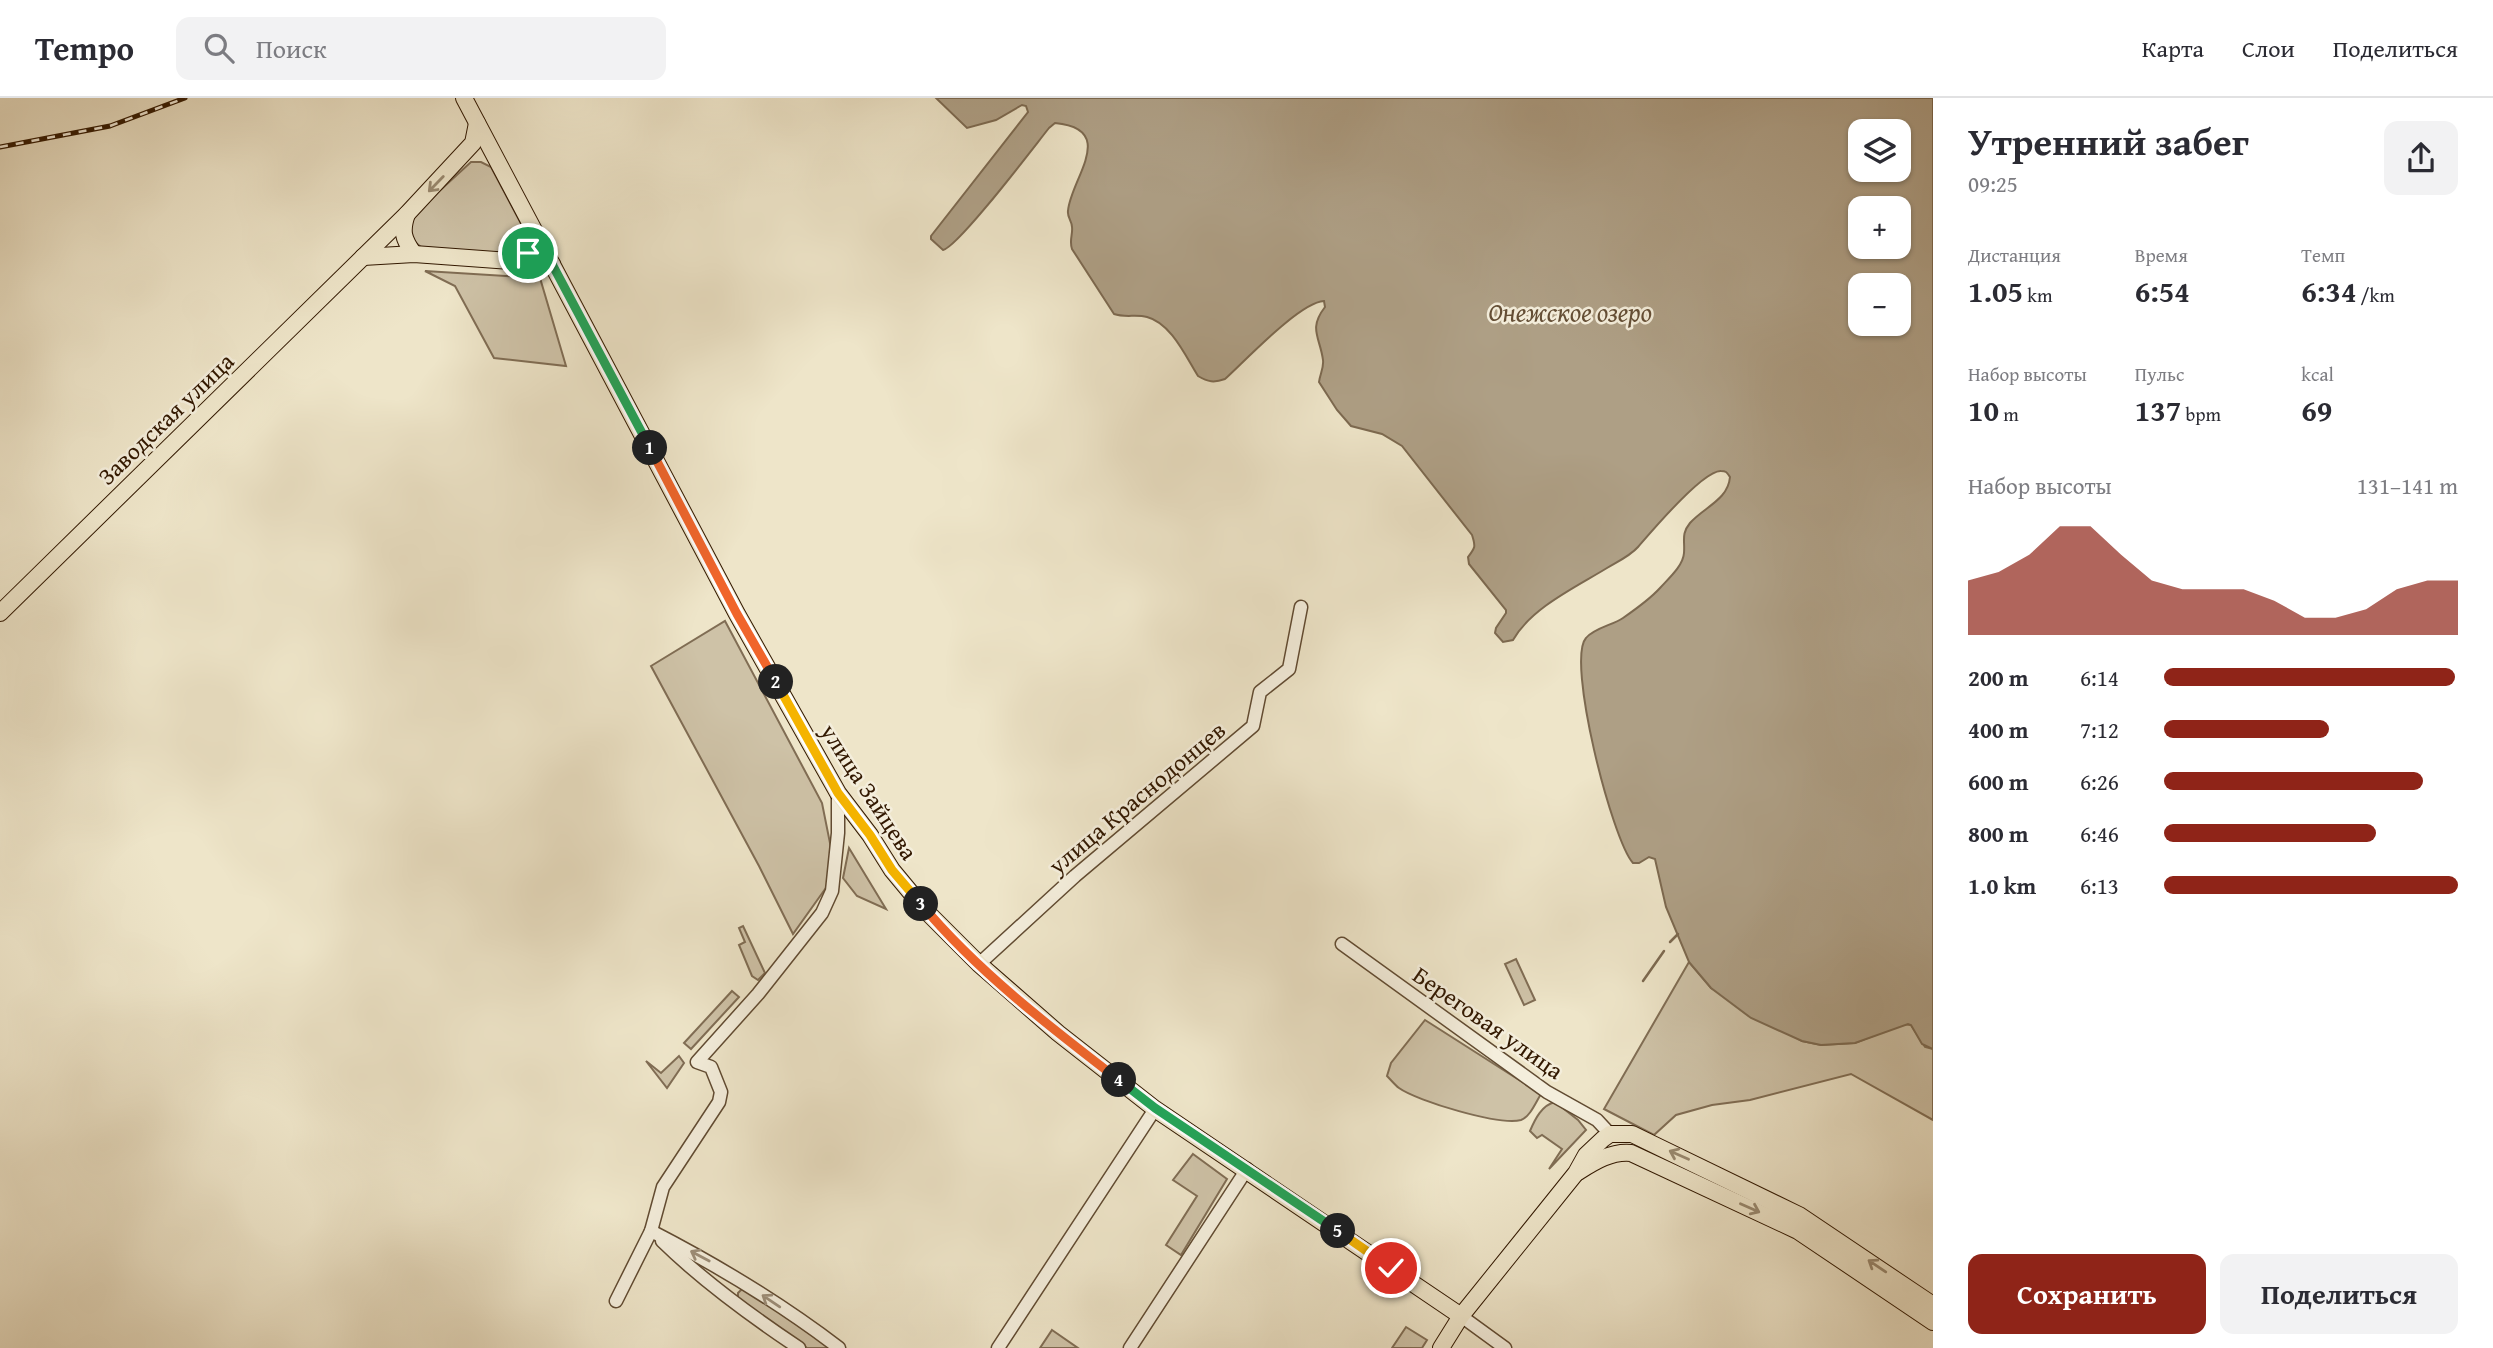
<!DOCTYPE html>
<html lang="ru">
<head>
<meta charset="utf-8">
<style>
	body { margin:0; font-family:"Gentium Book Plus",serif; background:#f2f2f3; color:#2b2b33; height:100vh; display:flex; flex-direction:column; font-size:26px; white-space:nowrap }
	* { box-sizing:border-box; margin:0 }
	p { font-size:23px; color:#7c7c81 }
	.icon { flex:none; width:38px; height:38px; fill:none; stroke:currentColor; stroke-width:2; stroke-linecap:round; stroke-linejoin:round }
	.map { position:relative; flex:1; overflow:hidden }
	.side { display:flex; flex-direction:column; background:#fff; width:560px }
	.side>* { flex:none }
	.buttons { position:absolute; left:1848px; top:21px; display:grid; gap:14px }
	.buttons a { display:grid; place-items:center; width:63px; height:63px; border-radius:14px; background:#fff; box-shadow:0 2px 5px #0004; font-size:35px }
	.pin { position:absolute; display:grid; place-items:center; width:60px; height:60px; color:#fff; margin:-30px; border:4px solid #fff; border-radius:50%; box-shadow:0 2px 7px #0007 }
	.km { position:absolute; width:35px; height:35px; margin:-18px; border-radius:50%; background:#222; color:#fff; font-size:19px; line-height:35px; text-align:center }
	.round { display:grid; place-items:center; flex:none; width:74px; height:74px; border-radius:14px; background:#f2f2f3 }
	.overview { display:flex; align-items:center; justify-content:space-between; height:119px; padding:0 35px }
	h1 { font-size:38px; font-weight:600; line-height:52px }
	.stats { display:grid; grid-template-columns:repeat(3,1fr); gap:10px; height:119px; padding:7px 35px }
	.stats div { display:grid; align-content:center }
	.stats b { font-size:30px; font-weight:600 }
	.stats small { font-size:19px; font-weight:400 }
	.stats p { font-size:19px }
	.chart { height:196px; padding:14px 35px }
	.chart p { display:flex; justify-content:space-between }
	.chart svg { width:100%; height:126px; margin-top:7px; fill:#8f2418; opacity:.7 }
	.action { display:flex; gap:14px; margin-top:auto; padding:14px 35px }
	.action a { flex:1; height:80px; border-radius:14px; background:#8f2418; color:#fff; font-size:28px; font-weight:600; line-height:80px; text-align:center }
	.action a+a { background:#f2f2f3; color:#2b2b33 }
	ul { padding:0 35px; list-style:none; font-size:23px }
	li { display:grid; grid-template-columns:112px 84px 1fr; align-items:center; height:52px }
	li i { height:18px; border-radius:9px; background:#8f2418 }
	header { display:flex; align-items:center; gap:42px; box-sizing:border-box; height:98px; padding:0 35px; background:#fff; border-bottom:2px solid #e1e1e2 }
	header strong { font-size:33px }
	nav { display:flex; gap:38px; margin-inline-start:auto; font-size:24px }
	.search { width:490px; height:63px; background:#f2f2f3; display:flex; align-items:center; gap:18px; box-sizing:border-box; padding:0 24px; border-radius:14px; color:#7c7c81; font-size:26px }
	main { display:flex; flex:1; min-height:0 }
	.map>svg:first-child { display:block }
	.green { fill:#cec2a7; stroke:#806d54; stroke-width:2 }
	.water { fill:#ae9f85; stroke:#7c6950; stroke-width:2; fill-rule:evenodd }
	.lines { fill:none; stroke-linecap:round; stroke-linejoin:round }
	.stream { stroke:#7c6950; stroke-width:2.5 }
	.minor-casing { stroke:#614b32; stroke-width:15 }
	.major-casing { stroke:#321800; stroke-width:18 }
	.minor { stroke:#f4eedc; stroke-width:12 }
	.major { stroke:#eee5c9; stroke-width:16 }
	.rail-casing { stroke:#321800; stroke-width:5 }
	.rail { stroke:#f4eedc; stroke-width:2.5; stroke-dasharray:8; stroke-linecap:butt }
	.oneway { stroke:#99896f }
	.oneway2 { stroke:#9d8e79 }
	.split-1-casing { stroke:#fff; stroke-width:14 }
	.split-2-casing { stroke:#fff; stroke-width:14 }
	.split-3-casing { stroke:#fff; stroke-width:14 }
	.split-4-casing { stroke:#fff; stroke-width:14 }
	.split-5-casing { stroke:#fff; stroke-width:14 }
	.split-6-casing { stroke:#fff; stroke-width:14 }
	.split-1 { stroke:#22a559; stroke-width:9 }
	.split-2 { stroke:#f0652b; stroke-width:9 }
	.split-3 { stroke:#f5b400; stroke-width:9 }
	.split-4 { stroke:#f0652b; stroke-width:9 }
	.split-5 { stroke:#22a559; stroke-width:9 }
	.split-6 { stroke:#f5b400; stroke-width:9 }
	.labels { text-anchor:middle; stroke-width:5; stroke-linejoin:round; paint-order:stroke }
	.street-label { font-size:24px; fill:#321800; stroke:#f4eedc }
	.water-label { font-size:26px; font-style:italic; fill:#644e35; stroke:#f4eedc }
</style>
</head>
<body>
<header>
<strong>Tempo</strong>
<div class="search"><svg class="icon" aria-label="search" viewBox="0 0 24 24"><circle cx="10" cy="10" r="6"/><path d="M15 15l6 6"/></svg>Поиск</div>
<nav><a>Карта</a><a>Слои</a><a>Поделиться</a></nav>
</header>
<main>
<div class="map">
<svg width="1933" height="1250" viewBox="0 0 1933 1250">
	<rect width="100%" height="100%" fill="#eee5c9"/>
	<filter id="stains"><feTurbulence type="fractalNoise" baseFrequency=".00286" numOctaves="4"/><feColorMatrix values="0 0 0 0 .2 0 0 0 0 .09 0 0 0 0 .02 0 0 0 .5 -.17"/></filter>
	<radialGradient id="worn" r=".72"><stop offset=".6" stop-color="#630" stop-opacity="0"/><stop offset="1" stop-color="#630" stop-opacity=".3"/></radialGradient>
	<!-- green -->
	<g class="green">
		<path d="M471,64H481L491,69L527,137C526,148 522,154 511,157L421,149L410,140L411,119Z"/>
		<polygon points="425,173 540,180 566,268 494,260 455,188"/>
		<polygon points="725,523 822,705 831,750 828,787 793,836 759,768 651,568"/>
		<polygon points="849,750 886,811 857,798 843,780"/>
		<polygon points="743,828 765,875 758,882 752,878 739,847 745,844 739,830"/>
		<polygon points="1516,861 1535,902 1524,907 1505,866"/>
		<polygon points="1689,864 1711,890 1802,943 1821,947 1855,945 1903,926 1911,927 1925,949 1933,951 1933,1022 1851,976 1750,1002 1712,1007 1676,1017 1654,1037 1604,1011"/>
		<polygon points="732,893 739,899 691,951 684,945"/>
		<path d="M1425,922L1541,996C1536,1004 1530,1019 1521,1022C1500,1028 1417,1003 1399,990C1395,987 1391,982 1387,978L1391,965Z"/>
		<polygon points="679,958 684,965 667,990 646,963 661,975"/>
		<path d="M1555,1004L1578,1022L1586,1032L1549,1071L1562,1051L1542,1037L1537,1040L1530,1033C1535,1021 1542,1007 1555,1004Z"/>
		<polygon points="1193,1056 1227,1081 1181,1157 1166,1147 1197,1098 1173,1082"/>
		<polygon points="742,1191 748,1192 830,1250 807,1250 738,1201 738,1195"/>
		<polygon points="1406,1229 1427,1242 1422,1250 1392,1250"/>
		<polygon points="1052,1232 1078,1250 1040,1250"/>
	</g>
	<!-- water -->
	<path class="water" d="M936,0H1933V951L1922,946L1911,927L1908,926L1855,945L1821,947L1802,943L1751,920L1711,890L1689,864L1666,809L1655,761L1649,759L1639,765H1633C1612,742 1566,562 1586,540C1594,530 1613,527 1623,520C1636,511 1650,501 1660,490C1669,480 1683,468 1684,455C1685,442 1681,436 1690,425C1704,409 1728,402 1730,379C1727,375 1727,373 1721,373C1703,372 1651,434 1638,449C1630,458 1617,464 1607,470C1576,489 1531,510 1513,542L1503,544L1495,535L1496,530L1506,515V512L1469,466L1468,459C1475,450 1476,449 1472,437L1402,348L1382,336L1351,328L1337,312L1319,284C1320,276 1324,270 1323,262C1320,239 1308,231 1325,209L1324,203C1300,204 1245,263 1225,281C1214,285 1208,284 1198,278C1186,259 1171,225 1147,219C1136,216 1125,220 1114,216L1072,151C1069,142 1073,137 1072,129C1072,123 1067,119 1068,113C1070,82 1119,31 1055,25L1049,30C1033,50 959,148 943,152L931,141V138L1028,14L1026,8L1022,7L996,22L967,30ZM1860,33H1899V72H1860ZM1860,110H1899V149H1860ZM1860,187H1899V226H1860Z"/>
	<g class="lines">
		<!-- stream -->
		<g class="stream">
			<polyline points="1670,844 1678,836"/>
			<polyline points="1643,883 1664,853"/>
		</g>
		<!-- minor casing -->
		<g class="minor-casing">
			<g id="minor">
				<polyline points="1342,846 1547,994 1597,1022 1610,1036"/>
				<polyline points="979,866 1075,778 1253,628 1260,594 1289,571 1301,509"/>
				<path d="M651,1133C717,1167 780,1205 839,1250"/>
				<path d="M662,1143C703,1183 751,1218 799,1250"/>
				<polyline points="616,1203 651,1133 663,1089 719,1004 721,994 711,969 697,964 758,896 822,815 832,793 838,735 838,695"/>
				<polyline points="1461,1218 1505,1250"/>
				<polyline points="998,1250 1155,1011"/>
				<polyline points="1130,1250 1247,1071"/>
			</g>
		</g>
		<!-- major casing -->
		<g class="major-casing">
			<g id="major">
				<polyline points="464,0 737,516 838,695 870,737 892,772 926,813 979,866 1058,935 1155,1011 1461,1218"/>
				<path d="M407,116C401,133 403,141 414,156"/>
				<polyline points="363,159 414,156 552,166"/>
				<polyline points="0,515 407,116 473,45 477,25"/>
				<path d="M1578,1074C1594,1064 1611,1053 1631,1055L1798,1133L1933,1224"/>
				<polyline points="1441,1250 1461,1218 1576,1075 1586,1057 1603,1041 1610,1036 1632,1036 1799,1117 1933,1207"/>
			</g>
		</g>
		<!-- minor -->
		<use href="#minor" class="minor"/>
		<!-- major -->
		<use href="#major" class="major"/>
		<!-- rail casing -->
		<g class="rail-casing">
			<polyline id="rail" points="0,49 110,28 185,0"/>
		</g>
		<!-- rail -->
		<use href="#rail" class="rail"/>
	</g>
	<!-- one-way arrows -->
	<defs><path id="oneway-shaft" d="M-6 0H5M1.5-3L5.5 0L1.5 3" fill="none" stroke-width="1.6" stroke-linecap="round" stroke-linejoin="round" transform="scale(1.75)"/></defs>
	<g class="oneway">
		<use href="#oneway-shaft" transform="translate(436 86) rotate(134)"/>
		<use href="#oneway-shaft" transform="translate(1679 1057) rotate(-156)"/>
		<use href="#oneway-shaft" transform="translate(1750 1110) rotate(24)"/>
		<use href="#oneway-shaft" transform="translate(1877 1168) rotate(-146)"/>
	</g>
	<g class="oneway2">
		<use href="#oneway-shaft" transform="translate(700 1158) rotate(-152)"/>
		<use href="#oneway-shaft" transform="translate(771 1203) rotate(-146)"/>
	</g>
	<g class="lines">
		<!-- split-1 casing -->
		<g class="split-1-casing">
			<polyline id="split-1" points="528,155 513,163 552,166 650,350"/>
		</g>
		<!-- split-2 casing -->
		<g class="split-2-casing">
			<polyline id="split-2" points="650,350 737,516 776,584"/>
		</g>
		<!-- split-3 casing -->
		<g class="split-3-casing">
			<polyline id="split-3" points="776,584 838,695 870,737 892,772 921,806"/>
		</g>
		<!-- split-4 casing -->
		<g class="split-4-casing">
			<path id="split-4" d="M921,806C977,873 1050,929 1119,982"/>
		</g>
		<!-- split-5 casing -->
		<g class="split-5-casing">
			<polyline id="split-5" points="1119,982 1155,1010 1338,1133"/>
		</g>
		<!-- split-6 casing -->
		<g class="split-6-casing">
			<polyline id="split-6" points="1338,1133 1391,1170"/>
		</g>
		<!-- split-1 -->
		<use href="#split-1" class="split-1"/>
		<!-- split-2 -->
		<use href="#split-2" class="split-2"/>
		<!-- split-3 -->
		<use href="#split-3" class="split-3"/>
		<!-- split-4 -->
		<use href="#split-4" class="split-4"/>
		<!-- split-5 -->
		<use href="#split-5" class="split-5"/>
		<!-- split-6 -->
		<use href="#split-6" class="split-6"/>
	</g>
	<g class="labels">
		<!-- street labels -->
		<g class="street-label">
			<text transform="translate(166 321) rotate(-44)" y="8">Заводская улица</text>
			<text transform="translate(869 694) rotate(57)" y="8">улица Зайцева</text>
			<text transform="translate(1137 700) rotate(-40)" y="8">улица Краснодонцев</text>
			<text transform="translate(1488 925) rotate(35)" y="8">Береговая улица</text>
		</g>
		<!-- water labels -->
		<g class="water-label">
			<text x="1570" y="223">Онежское озеро</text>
		</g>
	</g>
	<rect width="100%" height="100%" filter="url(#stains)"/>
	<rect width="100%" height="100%" fill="url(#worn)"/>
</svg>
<div class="buttons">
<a><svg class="icon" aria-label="layers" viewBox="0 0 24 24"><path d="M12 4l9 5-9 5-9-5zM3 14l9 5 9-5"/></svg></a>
<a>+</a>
<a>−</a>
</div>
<div class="pin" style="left:528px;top:155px;background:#1e9e55"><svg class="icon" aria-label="arrive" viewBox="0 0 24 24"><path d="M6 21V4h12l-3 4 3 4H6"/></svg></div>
<div class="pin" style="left:1391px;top:1170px;background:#d93025"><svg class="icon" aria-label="check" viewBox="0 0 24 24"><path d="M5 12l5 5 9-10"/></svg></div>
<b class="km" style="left:650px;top:350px">1</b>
<b class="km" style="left:776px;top:584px">2</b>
<b class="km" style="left:921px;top:806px">3</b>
<b class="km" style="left:1119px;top:982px">4</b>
<b class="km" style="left:1338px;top:1133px">5</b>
</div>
<section class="side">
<div class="overview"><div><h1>Утренний забег</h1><p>09:25</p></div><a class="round"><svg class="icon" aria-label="share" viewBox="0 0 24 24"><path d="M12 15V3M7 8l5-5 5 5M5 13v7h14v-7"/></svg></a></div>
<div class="stats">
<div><p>Дистанция</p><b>1.05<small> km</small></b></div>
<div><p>Время</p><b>6:54</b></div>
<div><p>Темп</p><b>6:34<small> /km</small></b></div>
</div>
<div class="stats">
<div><p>Набор высоты</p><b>10<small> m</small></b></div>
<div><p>Пульс</p><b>137<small> bpm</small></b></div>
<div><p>kcal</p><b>69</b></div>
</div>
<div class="chart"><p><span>Набор высоты</span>131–141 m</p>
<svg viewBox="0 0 160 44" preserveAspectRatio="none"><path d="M0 44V25L10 22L20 16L30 6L40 6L50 16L60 25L70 28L80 28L90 28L100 32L110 38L120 38L130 35L140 28L150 25L160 25V44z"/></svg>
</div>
<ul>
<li><b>200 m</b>6:14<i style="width:99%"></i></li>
<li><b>400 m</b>7:12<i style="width:56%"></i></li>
<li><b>600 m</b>6:26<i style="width:88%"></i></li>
<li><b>800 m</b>6:46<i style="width:72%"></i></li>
<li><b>1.0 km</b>6:13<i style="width:100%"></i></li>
</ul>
<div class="action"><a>Сохранить</a><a>Поделиться</a></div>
</section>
</main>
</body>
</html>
